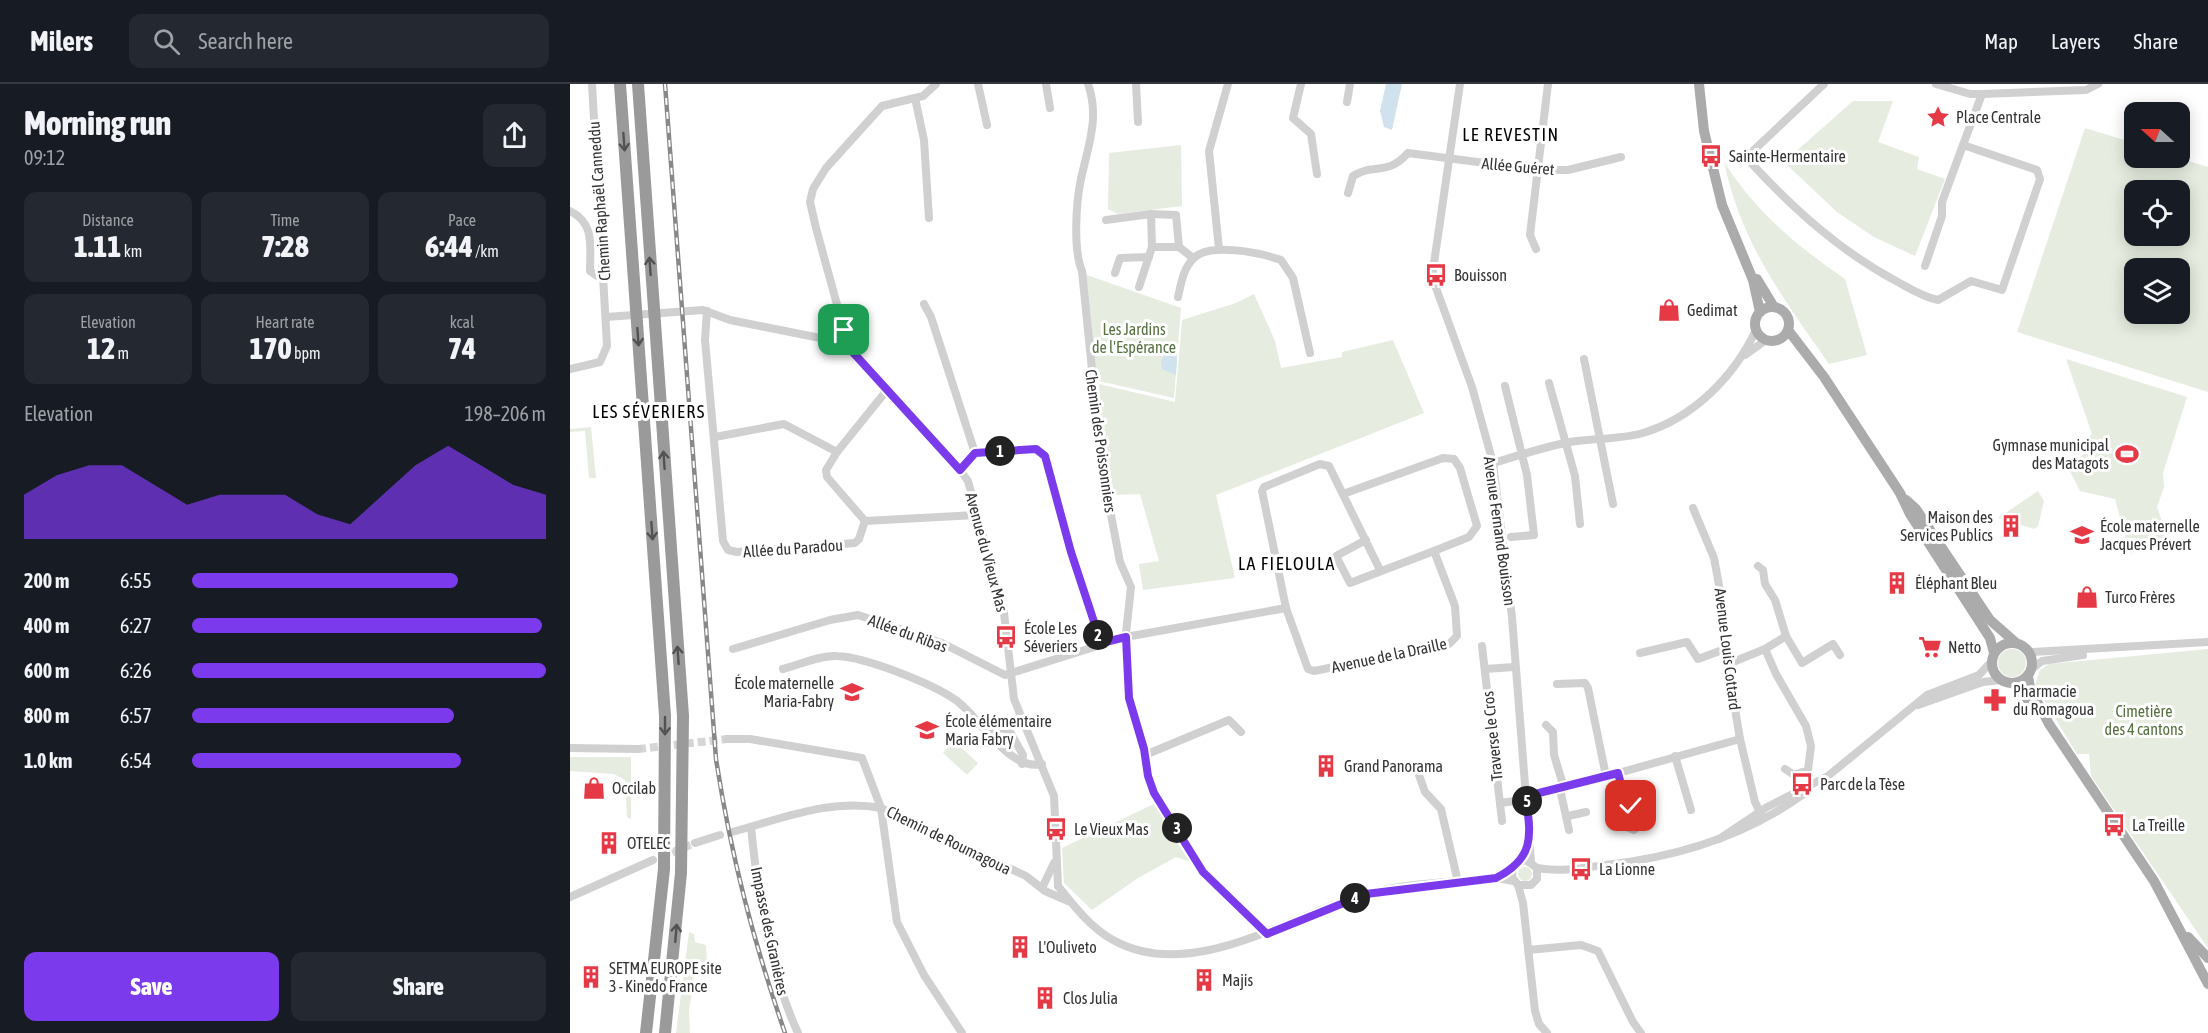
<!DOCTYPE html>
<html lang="en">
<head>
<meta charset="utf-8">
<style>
	body { margin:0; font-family:"Asap Condensed",sans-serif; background:#242831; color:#f1f3f6; height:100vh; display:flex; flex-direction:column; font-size:22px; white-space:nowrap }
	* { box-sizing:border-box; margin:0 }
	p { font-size:20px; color:#9ea1a6 }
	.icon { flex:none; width:33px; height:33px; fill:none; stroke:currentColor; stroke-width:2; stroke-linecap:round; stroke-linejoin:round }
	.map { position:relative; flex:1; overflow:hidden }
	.details { display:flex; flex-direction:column; background:#171b24; width:570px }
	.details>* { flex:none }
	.needle { width:39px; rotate:291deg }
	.fabs { position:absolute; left:1554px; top:18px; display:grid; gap:12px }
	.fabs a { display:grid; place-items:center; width:66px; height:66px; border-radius:12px; background:#171b24; box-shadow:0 3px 15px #0003; font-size:30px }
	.pin { position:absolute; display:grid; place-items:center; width:51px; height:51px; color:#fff; margin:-26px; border-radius:12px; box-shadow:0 3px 9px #0006 }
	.km { position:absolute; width:30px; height:30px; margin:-15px; border-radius:50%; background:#222; color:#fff; font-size:16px; line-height:30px; text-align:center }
	.round { display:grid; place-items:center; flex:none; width:63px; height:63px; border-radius:12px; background:#242831 }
	.overview { display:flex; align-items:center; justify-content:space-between; height:102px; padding:0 24px }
	h1 { font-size:33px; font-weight:800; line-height:45px }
	.stats { display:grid; grid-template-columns:repeat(3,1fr); gap:9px; height:102px; padding:6px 24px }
	.stats div { display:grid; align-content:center; border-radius:12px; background:#242831; text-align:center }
	.stats b { font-size:30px; font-weight:800 }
	.stats small { font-size:16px; font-weight:400 }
	.stats p { font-size:16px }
	.chart { height:168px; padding:12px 24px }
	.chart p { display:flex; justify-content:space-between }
	.chart svg { width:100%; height:108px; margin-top:6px; fill:#7c3aed; opacity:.7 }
	.action { display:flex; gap:12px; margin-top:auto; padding:12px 24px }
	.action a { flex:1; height:69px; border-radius:12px; background:#7c3aed; color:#fff; font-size:24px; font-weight:800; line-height:69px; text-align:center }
	.action a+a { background:#242831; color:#f1f3f6 }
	ul { padding:0 24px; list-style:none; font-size:20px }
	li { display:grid; grid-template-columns:96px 72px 1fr; align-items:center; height:45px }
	li i { height:15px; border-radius:8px; background:#7c3aed }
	header { display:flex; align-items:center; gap:36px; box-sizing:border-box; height:84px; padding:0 30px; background:#171b24; border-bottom:2px solid #363941 }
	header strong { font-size:28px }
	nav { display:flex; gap:33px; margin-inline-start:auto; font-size:21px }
	.search { width:420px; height:54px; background:#242831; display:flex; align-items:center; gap:15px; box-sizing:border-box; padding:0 21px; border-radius:12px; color:#9ea1a6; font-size:22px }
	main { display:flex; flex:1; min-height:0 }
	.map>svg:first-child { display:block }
	.green { fill:#e6ecdf; fill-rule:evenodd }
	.water { fill:#cfe2ee }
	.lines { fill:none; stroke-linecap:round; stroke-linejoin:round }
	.minor-tunnel { stroke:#d6d6d6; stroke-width:8; stroke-dasharray:8 4; stroke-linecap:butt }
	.minor { stroke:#d0d0d0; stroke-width:8 }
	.major { stroke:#ababab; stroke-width:10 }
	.highway { stroke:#9a9a9a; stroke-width:12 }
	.rail-casing { stroke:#888; stroke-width:4.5 }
	.rail { stroke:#fff; stroke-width:2; stroke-dasharray:7; stroke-linecap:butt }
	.oneway { stroke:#525252 }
	.route-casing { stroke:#fff; stroke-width:12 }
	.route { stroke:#7c3aed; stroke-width:8 }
	.labels { text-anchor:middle; stroke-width:6; stroke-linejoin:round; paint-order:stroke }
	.poi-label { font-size:16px; fill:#333; stroke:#fff; text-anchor:start }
	.street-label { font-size:16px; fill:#333; stroke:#fff }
	.park-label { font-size:16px; fill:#56703f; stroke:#fff }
	.neighbourhood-label { font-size:18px; letter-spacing:1.5px; fill:#000; stroke:#fff }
</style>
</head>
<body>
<header>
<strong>Milers</strong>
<div class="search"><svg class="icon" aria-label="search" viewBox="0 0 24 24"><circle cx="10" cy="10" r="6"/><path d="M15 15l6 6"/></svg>Search here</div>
<nav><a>Map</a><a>Layers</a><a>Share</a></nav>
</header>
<main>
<section class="details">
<div class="overview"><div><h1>Morning run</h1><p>09:12</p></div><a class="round"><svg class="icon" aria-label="share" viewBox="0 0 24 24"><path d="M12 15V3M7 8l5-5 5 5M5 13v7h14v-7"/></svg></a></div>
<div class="stats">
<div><p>Distance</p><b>1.11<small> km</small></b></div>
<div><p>Time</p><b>7:28</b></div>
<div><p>Pace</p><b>6:44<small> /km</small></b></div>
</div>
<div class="stats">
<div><p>Elevation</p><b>12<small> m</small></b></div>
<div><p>Heart rate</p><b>170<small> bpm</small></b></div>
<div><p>kcal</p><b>74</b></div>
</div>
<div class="chart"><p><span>Elevation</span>198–206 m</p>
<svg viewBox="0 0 160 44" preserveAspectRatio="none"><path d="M0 44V26L10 18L20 14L30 14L40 22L50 30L60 26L70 26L80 26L90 34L100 38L110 26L120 14L130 6L140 14L150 22L160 26V44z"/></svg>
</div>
<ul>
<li><b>200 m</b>6:55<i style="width:75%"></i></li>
<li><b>400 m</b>6:27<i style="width:99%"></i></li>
<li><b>600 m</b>6:26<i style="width:100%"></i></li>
<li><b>800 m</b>6:57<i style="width:74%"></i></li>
<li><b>1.0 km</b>6:54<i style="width:76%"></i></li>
</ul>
<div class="action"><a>Save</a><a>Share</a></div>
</section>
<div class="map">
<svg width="1638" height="949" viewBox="0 0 1638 949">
	<rect width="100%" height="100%" fill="#fff"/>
	<!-- green -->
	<g class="green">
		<polygon points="1283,17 1323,17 1308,58 1349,73 1347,85 1375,95 1345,172 1304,153 1267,128 1214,78"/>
		<path d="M1515,44L1564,59V74H1608L1638,83V308L1447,248ZM1564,106H1610V152H1564ZM1564,184H1610V230H1564Z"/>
		<polygon points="611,61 612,122 548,130 538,125 539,69"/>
		<path d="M1154,78C1186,128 1227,162 1275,195L1297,271L1259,280C1212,212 1172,161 1154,78Z"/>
		<polygon points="514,190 611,224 604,314 525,296"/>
		<polygon points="684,210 705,257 711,284 772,273 772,268 823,256 854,329 646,411 665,494 573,506 569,480 589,477 570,410 543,411 535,385 529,300 605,318 612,236 666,219"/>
		<polygon points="1496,275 1617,313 1593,389 1594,403 1587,423 1599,457 1560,470 1545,415 1510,407 1500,387 1507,383 1507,375 1521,365 1518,354 1522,350"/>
		<polygon points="21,343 26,394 19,394 15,347 0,348 0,345"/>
		<polygon points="1468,407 1474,417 1468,442 1464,445 1428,434"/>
		<circle cx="1442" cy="579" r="14"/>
		<polygon points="1638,565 1638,864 1521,692 1519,670 1507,670 1465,601 1470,586 1479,580"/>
		<polygon points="384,657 408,679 397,691 373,669"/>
		<polygon points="0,673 61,673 61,735 57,733 55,696 44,690 0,687"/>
		<polygon points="588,718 627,780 606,773 568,794 522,826 494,799 492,764"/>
		<circle cx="955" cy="790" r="7"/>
		<polygon points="119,848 124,850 125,858 136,861 137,877 132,888 124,891 119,927 120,949 106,949"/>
	</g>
	<!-- water -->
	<g class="water">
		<polygon points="816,0 832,0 822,46 814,43 810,27"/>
		<polygon points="597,268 607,273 606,291 592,285 591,276"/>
	</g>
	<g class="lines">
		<!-- minor-tunnel -->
		<g class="minor-tunnel">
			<polyline points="68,665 157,655"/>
			<polyline points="91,773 125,759"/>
		</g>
		<!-- minor -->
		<g class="minor">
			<polyline points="408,0 417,41"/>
			<polyline points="476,0 480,24"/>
			<path d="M518,0C530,34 518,62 511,95C506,118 503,166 512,187L532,384L550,478L561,503L556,549L559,613L574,665L578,692L584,709L633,788L697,850"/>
			<polyline points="566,0 568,38"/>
			<polyline points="731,0 723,34 741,50 747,90"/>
			<polyline points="890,0 862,193 902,303 923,379 942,533 961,778"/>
			<path d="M1254,0L1184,66L1181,73L1182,80C1225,126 1270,167 1326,197C1339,204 1353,213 1368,216L1401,197L1432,206L1470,95L1467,86L1393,61L1412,10"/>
			<polyline points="1366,0 1400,10 1412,10 1516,6 1528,0"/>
			<polyline points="345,14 354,56 359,134"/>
			<polyline points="777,18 780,0"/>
			<path d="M778,109L783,92C806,78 816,93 838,69L969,86H998L1051,73"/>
			<path d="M0,127C25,139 20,162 20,187L27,192H34"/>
			<polyline points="581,130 606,131 609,163"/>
			<polyline points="536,136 581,130 582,163"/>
			<polyline points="649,165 639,67 658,0"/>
			<polyline points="966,165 960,151 978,0"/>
			<polyline points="1355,182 1372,132 1372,118 1393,61"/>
			<polyline points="545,189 550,174 579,173"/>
			<polyline points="569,203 582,163 609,163 623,174"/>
			<path d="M608,213C611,200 613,184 624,174C640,158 691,169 711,176L723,194L740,269"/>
			<polyline points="354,220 361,233 405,369"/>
			<polyline points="137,227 135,256 153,457 158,466 167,468 285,459 289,455 295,437 406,431"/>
			<polyline points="36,233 133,226 160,236 270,258 282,267 390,386 398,397 434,529 444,615 484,712 488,802"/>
			<polyline points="270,258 274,246 246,144 240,118 243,105 256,84 312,22 353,12 366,0"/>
			<polyline points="1175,271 1196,256"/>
			<polyline points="1014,275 1043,420"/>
			<polyline points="0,285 30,278 37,262 22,0"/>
			<polyline points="979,299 1005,392 1010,440"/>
			<polyline points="935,302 957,391 964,451 941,453"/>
			<polyline points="145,353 214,340 267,368"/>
			<path d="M923,379C947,372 971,364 995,359C1020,354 1048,356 1073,349C1123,334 1164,293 1186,246"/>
			<polyline points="390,386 405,369 466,365 475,372 501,468 530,559"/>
			<polyline points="773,410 873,374 884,375 890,384 907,442 899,453 864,467"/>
			<polyline points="1123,424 1144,474 1153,523 1155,565 1170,655 1185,718 1193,734"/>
			<polyline points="295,437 257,393 256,386 267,368 317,306"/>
			<path d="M796,456L766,472L780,499L864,467L885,522L887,552L879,560L744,587L738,585L716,524L692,407L694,403L750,380L759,382C776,417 793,451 810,486"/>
			<polyline points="1216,552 1232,579 1263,560 1270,571"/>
			<polyline points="912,562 932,737"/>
			<polyline points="163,565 260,536 288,531 372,559 435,591 556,553 716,524"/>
			<polyline points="1195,565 1206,590 1236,642 1241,662 1238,686 1224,691 1215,685"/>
			<polyline points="1460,568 1638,558"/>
			<polyline points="1070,569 1117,558 1128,575 1155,565"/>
			<polyline points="1158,580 1195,565 1216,552 1205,516 1195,500 1193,486 1188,482"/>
			<path d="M213,585C229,581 250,571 267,572C295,573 364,600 387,617C411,635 440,688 472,680"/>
			<polyline points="915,585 944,583"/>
			<polyline points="1462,585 1472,577 1513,571"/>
			<polyline points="987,600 1015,599 1018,604 1036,692"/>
			<polyline points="1348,621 1413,598 1431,596"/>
			<polyline points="976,641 983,648 984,671 994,704"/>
			<polyline points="421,651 430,644 439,646 453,671 452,680"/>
			<polyline points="157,655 180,655 292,674 311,724 327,838 354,891 392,949"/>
			<polyline points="0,664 68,665"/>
			<polyline points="575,671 659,636 671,648"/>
			<polyline points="1105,672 1121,726"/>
			<path d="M1048,689C1054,709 1054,725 1059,744L1064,746L1067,743L1061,722L1056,719"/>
			<polyline points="849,691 855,708 871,725 888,798"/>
			<polyline points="990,705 999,746"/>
			<polyline points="930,719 952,716 1170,655"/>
			<polyline points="998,732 1016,728"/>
			<path d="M181,743C188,812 199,886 228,949"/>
			<path d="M162,748C211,735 260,714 311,724L456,792L475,807L498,817"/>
			<polyline points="1149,755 1197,723 1258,692 1357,611 1409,591 1422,577"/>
			<polyline points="125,759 150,751"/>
			<path d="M967,784C990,788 1012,784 1035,781C1107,773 1176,752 1235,709"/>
			<polyline points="926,794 946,779 956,776 967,784 967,795 961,801 948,801 942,793 943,784"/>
			<polyline points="948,801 953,819 965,927 969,940 977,949"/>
			<polyline points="473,802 484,779"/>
			<path d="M488,802C503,821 522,845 543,856C622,900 720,831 795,810C837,799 883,798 926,794L944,797"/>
			<polyline points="0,813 83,776"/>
			<polyline points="958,866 1011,861 1028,867 1063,938 1071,949"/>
		</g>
		<!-- major -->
		<g class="major">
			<polyline points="1129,0 1134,47 1152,121 1183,196 1190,228"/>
			<polyline points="1187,195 1204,223"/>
			<circle cx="1202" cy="240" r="17"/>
			<polyline points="1218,246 1254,293 1330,409 1340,430 1420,554 1424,569"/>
			<polyline points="1336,416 1346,425 1420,536 1445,558"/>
			<circle cx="1442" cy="579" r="20"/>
			<polyline points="1458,592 1460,604 1479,640 1584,797 1638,900"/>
			<polyline points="1443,599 1465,624"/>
			<polyline points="1618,853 1638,874"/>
		</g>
		<!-- highway -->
		<g class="highway">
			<polyline points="50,0 95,632 94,785 76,949"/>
			<polyline points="68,0 113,632 111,789 95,949"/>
		</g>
		<!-- rail casing -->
		<g class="rail-casing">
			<path id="rail" d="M95,0L146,675C161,772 183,856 215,949"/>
		</g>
		<!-- rail -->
		<use href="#rail" class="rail"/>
	</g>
	<!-- one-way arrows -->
	<defs><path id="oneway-shaft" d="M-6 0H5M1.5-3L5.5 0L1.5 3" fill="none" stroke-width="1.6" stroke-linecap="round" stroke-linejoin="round" transform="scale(1.5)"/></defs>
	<g class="oneway">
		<use href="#oneway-shaft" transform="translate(54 58) rotate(86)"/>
		<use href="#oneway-shaft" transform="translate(80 182) rotate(-94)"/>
		<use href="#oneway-shaft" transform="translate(68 253) rotate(86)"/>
		<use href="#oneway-shaft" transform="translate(94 376) rotate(-94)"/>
		<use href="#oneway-shaft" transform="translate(82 447) rotate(86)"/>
		<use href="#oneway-shaft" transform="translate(108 571) rotate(-94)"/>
		<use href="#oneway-shaft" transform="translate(95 642) rotate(90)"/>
		<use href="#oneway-shaft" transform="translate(106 849) rotate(-85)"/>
	</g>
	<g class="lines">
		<!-- route casing -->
		<g class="route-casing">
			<path id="route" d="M274,246L270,258L279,264L390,386L405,369L466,365L475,372L501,468L531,559L556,553L559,614L574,665L578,692L584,709L633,788L697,850L796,810L926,794C965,774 961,752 956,714L961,711L1048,689L1056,719L1061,722"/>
		</g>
		<!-- route -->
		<use href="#route" class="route"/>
	</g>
	<!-- icons -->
	<defs>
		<g id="sight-bare" transform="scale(1.8)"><path d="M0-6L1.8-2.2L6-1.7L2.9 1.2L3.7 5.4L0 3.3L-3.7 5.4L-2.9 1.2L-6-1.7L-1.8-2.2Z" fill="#e63946" stroke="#fff" stroke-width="2.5" paint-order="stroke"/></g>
		<g id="bus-bare" transform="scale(1.8)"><path d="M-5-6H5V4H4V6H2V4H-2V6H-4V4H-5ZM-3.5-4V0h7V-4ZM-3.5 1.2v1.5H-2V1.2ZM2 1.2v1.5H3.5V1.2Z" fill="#e63946" stroke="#fff" stroke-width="2.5" paint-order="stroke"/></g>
		<g id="shop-bare" transform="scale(1.8)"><path d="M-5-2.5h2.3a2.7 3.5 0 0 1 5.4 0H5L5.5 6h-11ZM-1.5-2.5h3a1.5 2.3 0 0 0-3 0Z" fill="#e63946" stroke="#fff" stroke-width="2.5" paint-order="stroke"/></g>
		<g id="stadium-bare" transform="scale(1.8)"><path d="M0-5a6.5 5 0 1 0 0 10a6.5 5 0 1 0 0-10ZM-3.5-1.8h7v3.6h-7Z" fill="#e63946" stroke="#fff" stroke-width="2.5" paint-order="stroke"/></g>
		<g id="building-bare" transform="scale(1.8)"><path d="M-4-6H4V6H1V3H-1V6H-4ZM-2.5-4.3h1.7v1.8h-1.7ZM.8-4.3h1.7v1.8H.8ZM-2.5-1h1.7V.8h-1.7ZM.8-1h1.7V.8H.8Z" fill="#e63946" stroke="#fff" stroke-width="2.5" paint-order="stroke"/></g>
		<g id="school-bare" transform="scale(1.8)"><path d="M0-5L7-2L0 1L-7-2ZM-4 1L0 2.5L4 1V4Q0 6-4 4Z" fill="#e63946" stroke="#fff" stroke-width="2.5" paint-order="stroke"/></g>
		<g id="supermarket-bare" transform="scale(1.8)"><path d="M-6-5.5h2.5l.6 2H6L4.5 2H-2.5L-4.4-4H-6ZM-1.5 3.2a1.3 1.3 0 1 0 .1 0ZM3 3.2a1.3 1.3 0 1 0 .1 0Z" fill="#e63946" stroke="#fff" stroke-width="2.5" paint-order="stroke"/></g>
		<g id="pharmacy-bare" transform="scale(1.8)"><path d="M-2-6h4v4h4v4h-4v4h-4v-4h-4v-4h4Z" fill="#e63946" stroke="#fff" stroke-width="2.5" paint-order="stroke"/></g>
	</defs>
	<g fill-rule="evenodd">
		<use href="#sight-bare" x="1368" y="33"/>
		<use href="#bus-bare" x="1141" y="72"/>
		<use href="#bus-bare" x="866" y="191"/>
		<use href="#shop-bare" x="1099" y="226"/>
		<use href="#stadium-bare" x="1557" y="370"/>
		<use href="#building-bare" x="1441" y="442"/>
		<use href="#school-bare" x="1512" y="451"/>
		<use href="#building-bare" x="1327" y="499"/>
		<use href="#shop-bare" x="1517" y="513"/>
		<use href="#bus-bare" x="436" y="553"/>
		<use href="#supermarket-bare" x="1360" y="563"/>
		<use href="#school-bare" x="282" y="608"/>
		<use href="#pharmacy-bare" x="1425" y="616"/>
		<use href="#school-bare" x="357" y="646"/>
		<use href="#building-bare" x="756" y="682"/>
		<use href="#bus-bare" x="1232" y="700"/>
		<use href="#shop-bare" x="24" y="704"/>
		<use href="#bus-bare" x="1544" y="741"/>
		<use href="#bus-bare" x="486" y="745"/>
		<use href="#building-bare" x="39" y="759"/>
		<use href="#bus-bare" x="1011" y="785"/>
		<use href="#building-bare" x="450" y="863"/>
		<use href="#building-bare" x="21" y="893"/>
		<use href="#building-bare" x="634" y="896"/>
		<use href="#building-bare" x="475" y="914"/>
	</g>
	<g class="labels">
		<!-- poi labels -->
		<g class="poi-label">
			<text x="1386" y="39">Place Centrale</text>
			<text x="1159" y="78">Sainte-Hermentaire</text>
			<text x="884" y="197">Bouisson</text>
			<text x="1117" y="232">Gedimat</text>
			<text x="1539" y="367" text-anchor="end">Gymnase municipal<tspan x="1539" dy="18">des Matagots</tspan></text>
			<text x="1423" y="439" text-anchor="end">Maison des<tspan x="1423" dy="18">Services Publics</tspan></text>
			<text x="1530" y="448">École maternelle<tspan x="1530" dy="18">Jacques Prévert</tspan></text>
			<text x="1345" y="505">Éléphant Bleu</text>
			<text x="1535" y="519">Turco Frères</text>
			<text x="454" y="550">École Les<tspan x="454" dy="18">Séveriers</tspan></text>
			<text x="1378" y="569">Netto</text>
			<text x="264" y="605" text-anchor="end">École maternelle<tspan x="264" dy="18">Maria-Fabry</tspan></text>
			<text x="1443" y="613">Pharmacie<tspan x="1443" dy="18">du Romagoua</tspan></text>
			<text x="375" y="643">École élémentaire<tspan x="375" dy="18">Maria Fabry</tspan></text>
			<text x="774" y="688">Grand Panorama</text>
			<text x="1250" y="706">Parc de la Tèse</text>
			<text x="42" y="710">Occilab</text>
			<text x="1562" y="747">La Treille</text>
			<text x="504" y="751">Le Vieux Mas</text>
			<text x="57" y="765">OTELEC</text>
			<text x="1029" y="791">La Lionne</text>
			<text x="468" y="869">L'Ouliveto</text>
			<text x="39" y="890">SETMA EUROPE site<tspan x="39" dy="18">3 - Kinedo France</tspan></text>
			<text x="652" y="902">Majis</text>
			<text x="493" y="920">Clos Julia</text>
		</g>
		<!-- street labels -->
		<g class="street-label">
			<text transform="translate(948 82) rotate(5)" y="6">Allée Guéret</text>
			<text transform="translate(29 117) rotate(-94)" y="6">Chemin Raphaël Canneddu</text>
			<text transform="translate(531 357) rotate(82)" y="6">Chemin des Poissonniers</text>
			<text transform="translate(930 447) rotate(82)" y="6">Avenue Fernand Bouisson</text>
			<text transform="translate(223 464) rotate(-4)" y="6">Allée du Paradou</text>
			<text transform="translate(417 468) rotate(75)" y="6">Avenue du Vieux Mas</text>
			<text transform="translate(338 549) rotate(20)" y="6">Allée du Ribas</text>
			<text transform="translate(1158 565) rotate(83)" y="6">Avenue Louis Cottard</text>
			<text transform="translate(819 571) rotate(-12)" y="6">Avenue de la Draille</text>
			<text transform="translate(922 652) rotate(-96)" y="6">Traverse le Cros</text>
			<text transform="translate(379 756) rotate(26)" y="6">Chemin de Roumagoua</text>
			<text transform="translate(200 847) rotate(78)" y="6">Impasse des Granières</text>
		</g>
		<!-- park labels -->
		<g class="park-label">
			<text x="564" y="251">Les Jardins<tspan x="564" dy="18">de l'Espérance</tspan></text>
			<text x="1574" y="633">Cimetière<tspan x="1574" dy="18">des 4 cantons</tspan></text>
		</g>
		<!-- neighbourhood labels -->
		<g class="neighbourhood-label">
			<text x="941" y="57">LE REVESTIN</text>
			<text x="79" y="334">LES SÉVERIERS</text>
			<text x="717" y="486">LA FIELOULA</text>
		</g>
	</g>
</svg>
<div class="fabs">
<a><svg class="needle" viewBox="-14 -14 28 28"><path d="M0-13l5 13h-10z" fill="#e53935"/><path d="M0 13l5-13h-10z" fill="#9ea1a6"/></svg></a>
<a><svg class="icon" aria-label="locate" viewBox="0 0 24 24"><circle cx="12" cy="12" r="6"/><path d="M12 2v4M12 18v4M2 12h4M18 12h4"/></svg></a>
<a><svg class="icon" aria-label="layers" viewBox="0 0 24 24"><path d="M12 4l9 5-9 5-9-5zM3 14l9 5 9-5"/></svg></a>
</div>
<div class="pin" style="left:274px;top:246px;background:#1e9e55"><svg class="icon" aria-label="arrive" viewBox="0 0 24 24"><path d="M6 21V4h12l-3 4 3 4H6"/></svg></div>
<div class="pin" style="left:1061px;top:722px;background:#d93025"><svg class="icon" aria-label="check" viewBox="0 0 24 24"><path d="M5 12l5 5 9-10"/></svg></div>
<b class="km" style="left:430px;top:367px">1</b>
<b class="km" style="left:528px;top:551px">2</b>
<b class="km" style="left:607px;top:744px">3</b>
<b class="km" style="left:785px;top:814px">4</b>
<b class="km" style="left:957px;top:717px">5</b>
</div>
</main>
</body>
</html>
